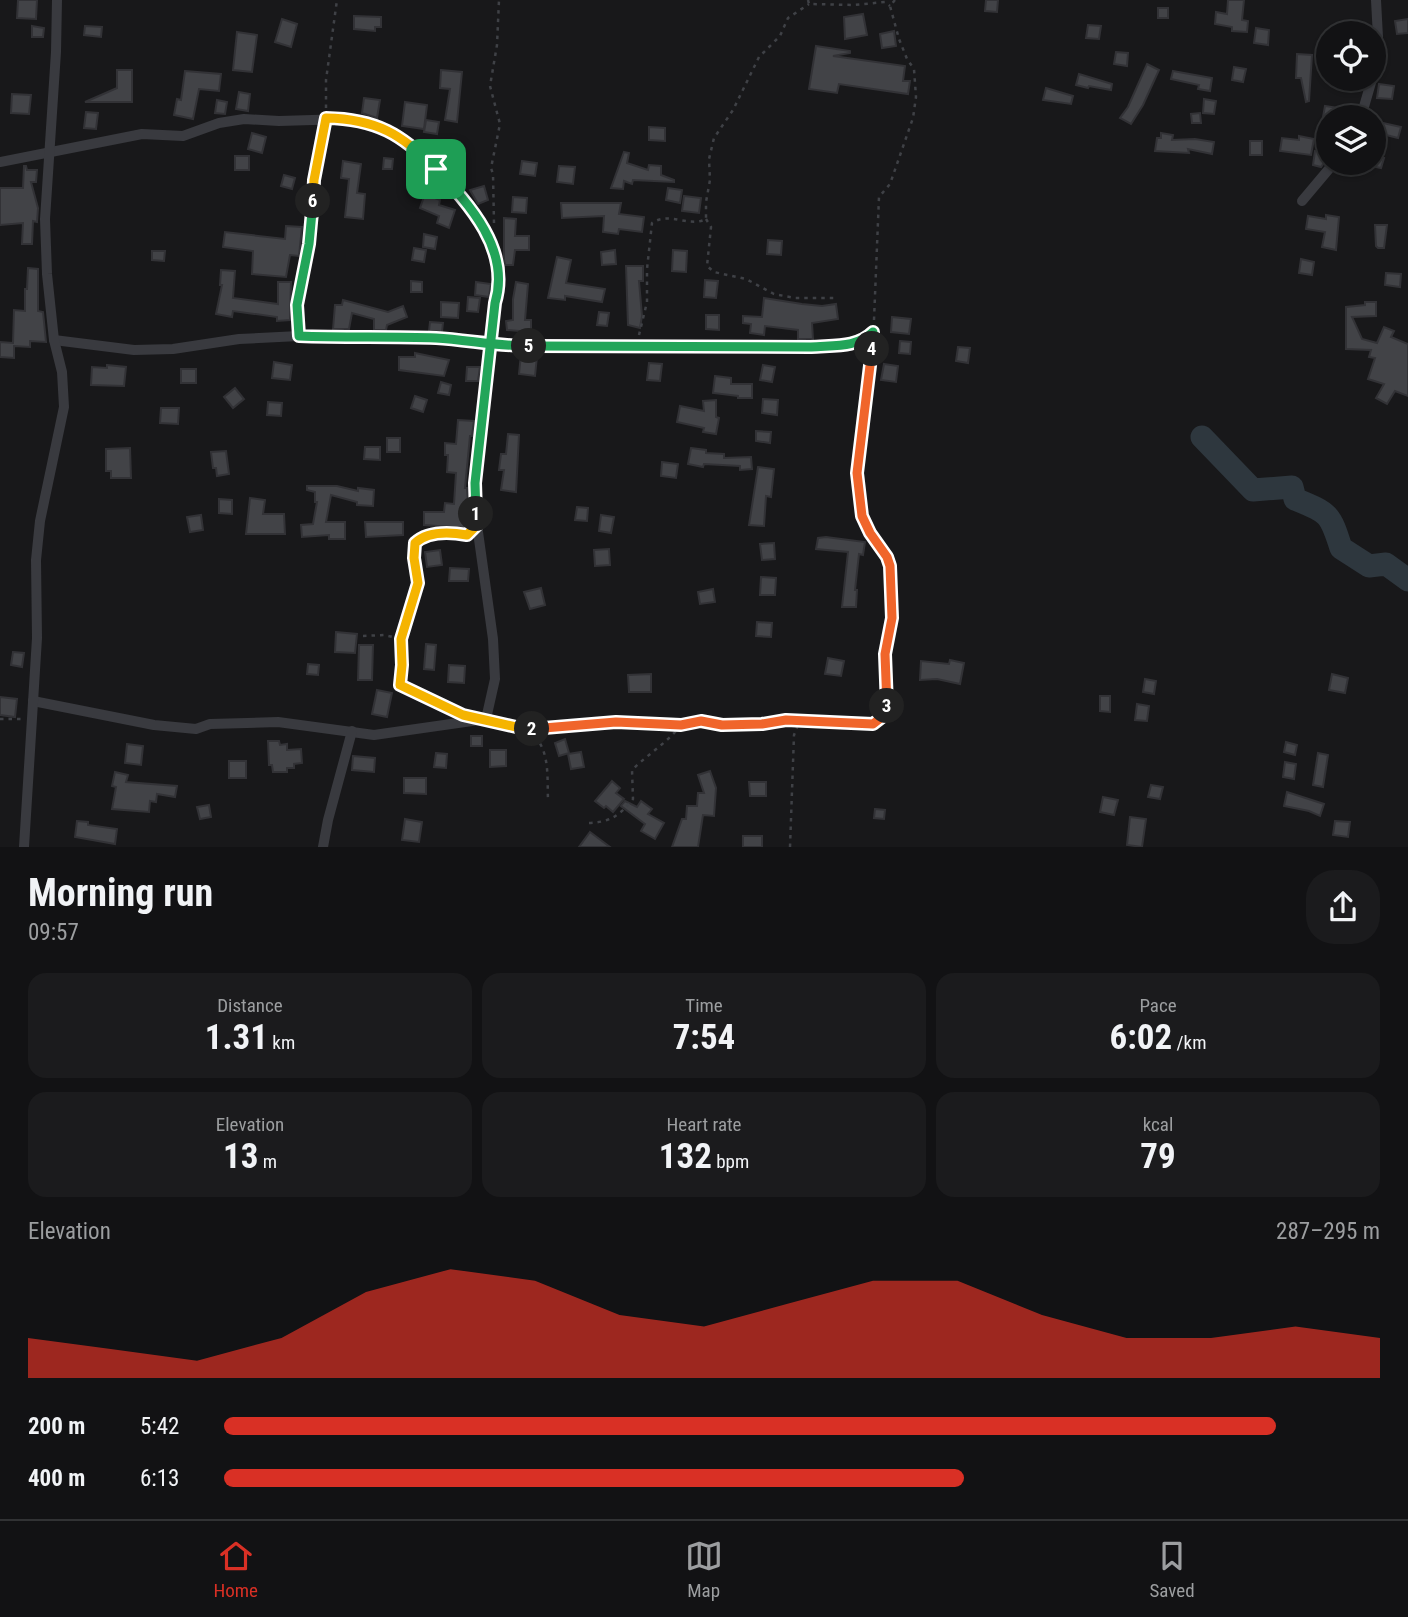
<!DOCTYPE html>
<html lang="en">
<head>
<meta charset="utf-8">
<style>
	body { margin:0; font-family:"Roboto Condensed",sans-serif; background:#1b1b1d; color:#f1f3f6; height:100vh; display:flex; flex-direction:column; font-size:26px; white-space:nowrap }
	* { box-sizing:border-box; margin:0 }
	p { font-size:23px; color:#9c9ea0 }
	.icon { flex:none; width:38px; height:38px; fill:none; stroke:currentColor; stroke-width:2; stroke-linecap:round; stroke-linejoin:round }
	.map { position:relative; height:847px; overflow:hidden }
	.sheet { display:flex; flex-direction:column; background:#121214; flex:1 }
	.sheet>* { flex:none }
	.buttons { position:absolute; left:1316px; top:21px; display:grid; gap:14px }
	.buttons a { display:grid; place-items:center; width:70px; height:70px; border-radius:50%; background:#121214; box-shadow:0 2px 5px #0004,0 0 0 2px #313234; font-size:35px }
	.pin { position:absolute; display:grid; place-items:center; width:60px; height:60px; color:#fff; margin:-30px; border-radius:14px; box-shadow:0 4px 10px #0006 }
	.km { position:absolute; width:35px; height:35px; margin:-18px; border-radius:50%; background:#222; color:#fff; font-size:19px; line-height:35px; text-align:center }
	.round { display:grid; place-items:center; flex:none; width:74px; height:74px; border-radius:28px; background:#1b1b1d }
	.head { display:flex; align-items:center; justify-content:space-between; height:119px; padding:0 28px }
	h1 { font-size:38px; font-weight:700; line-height:52px }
	.figures { display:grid; grid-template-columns:repeat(3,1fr); gap:10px; height:119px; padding:7px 28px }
	.figures div { display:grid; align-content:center; border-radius:18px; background:#1b1b1d; text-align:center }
	.figures b { font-size:35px; font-weight:700 }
	.figures small { font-size:19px; font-weight:400 }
	.figures p { font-size:19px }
	.chart { height:196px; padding:14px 28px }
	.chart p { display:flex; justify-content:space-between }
	.chart svg { width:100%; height:126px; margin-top:7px; fill:#d93025; opacity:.7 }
	ul { padding:0 28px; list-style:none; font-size:23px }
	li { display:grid; grid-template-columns:112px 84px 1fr; align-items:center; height:52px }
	li i { height:18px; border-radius:9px; background:#d93025 }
	.tab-bar { display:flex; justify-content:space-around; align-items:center; height:98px; border-top:2px solid #313234; background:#121214; font-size:19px; color:#9c9ea0 }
	.tab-bar a { display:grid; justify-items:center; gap:4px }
	.tab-bar .active { color:#d93025 }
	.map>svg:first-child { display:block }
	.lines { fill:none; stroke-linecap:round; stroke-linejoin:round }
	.river { stroke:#2e373e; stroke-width:23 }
	.building { fill:#424347; stroke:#323236; stroke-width:2 }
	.path { stroke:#3f4146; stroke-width:2.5; stroke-dasharray:3.5 5; stroke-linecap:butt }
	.minor { stroke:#393a3f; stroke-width:10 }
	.split-1-casing { stroke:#fff; stroke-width:14 }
	.split-2-casing { stroke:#fff; stroke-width:14 }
	.split-3-casing { stroke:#fff; stroke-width:14 }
	.split-4-casing { stroke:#fff; stroke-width:14 }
	.split-5-casing { stroke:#fff; stroke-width:14 }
	.split-6-casing { stroke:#fff; stroke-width:14 }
	.split-7-casing { stroke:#fff; stroke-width:14 }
	.split-1 { stroke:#22a559; stroke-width:9 }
	.split-2 { stroke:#f5b400; stroke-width:9 }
	.split-3 { stroke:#f0652b; stroke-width:9 }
	.split-4 { stroke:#f0652b; stroke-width:9 }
	.split-5 { stroke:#22a559; stroke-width:9 }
	.split-6 { stroke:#22a559; stroke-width:9 }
	.split-7 { stroke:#f5b400; stroke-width:9 }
</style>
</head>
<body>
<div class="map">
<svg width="1408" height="847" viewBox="0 0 1408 847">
	<rect width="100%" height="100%" fill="#18181a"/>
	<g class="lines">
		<!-- river -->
		<path class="river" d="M1202,437L1253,490L1292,487L1295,499C1329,513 1330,513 1341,548L1369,566L1386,564L1408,580"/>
	</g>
	<!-- building -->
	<g class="building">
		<polygon points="18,0 37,0 36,19 17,18"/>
		<polygon points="986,0 998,0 997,12 985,11"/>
		<polygon points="1228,0 1244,0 1242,20 1248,21 1247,32 1232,31 1232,27 1215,24 1216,12 1227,14"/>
		<rect x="1158" y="8" width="10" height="10"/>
		<polygon points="863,14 867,35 845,39 844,17"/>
		<polygon points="354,16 381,17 381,27 375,27 375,31 354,29"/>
		<polygon points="282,19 297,24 291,47 275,42"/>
		<polygon points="1408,19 1408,33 1397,34 1395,21"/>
		<polygon points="1088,25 1101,26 1099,39 1086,38"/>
		<polygon points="32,26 44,28 43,37 32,37"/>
		<polygon points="85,26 102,27 101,37 84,35"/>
		<polygon points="1256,28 1269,30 1268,45 1254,43"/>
		<polygon points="894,31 896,46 882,48 880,34"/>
		<polygon points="237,32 257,35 252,72 233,70"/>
		<polygon points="816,46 850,51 850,53 833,56 905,66 903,81 910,81 908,94 839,84 837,93 809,89"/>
		<polygon points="1116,52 1128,53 1127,66 1114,64"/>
		<polygon points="1297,54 1312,55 1309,101 1306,102 1301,78 1296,78"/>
		<polygon points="1147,64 1159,70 1143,105 1131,124 1120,118 1128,107"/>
		<polygon points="1234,67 1246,69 1243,82 1232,80"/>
		<polygon points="117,70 132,70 132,102 85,102 117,88"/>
		<polygon points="441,70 462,72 457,122 445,120 450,89 440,88"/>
		<polygon points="185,71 221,74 219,91 199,89 193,119 174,115 177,99 181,100"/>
		<polygon points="1173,71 1212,78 1210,91 1198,89 1199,85 1171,79"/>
		<polygon points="1079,74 1112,84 1111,90 1089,86 1088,88 1076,85"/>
		<polygon points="1379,84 1394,86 1392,99 1377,98"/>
		<polygon points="1046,88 1073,96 1071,104 1043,100"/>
		<polygon points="239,92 250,94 248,111 236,109"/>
		<polygon points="12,94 31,95 29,114 11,113"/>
		<polygon points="364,98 380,100 377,118 362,113"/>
		<polygon points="1204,99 1216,101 1214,114 1203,113"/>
		<polygon points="217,100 227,102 225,114 215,113"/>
		<polygon points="405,102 427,105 424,129 402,126"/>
		<polygon points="1325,106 1339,108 1337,117 1323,117"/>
		<polygon points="86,112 98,113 96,129 84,128"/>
		<polygon points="1200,113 1201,123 1192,123 1191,114"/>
		<polygon points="426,120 439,122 437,134 424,132"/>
		<polygon points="1374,121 1401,127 1398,138 1374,132"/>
		<polygon points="649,127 665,128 665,141 649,140"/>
		<polygon points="252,133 266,137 262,153 248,149"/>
		<polygon points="1161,133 1173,135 1172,140 1195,139 1214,142 1212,154 1188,149 1189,153 1155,151 1157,138 1161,138"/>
		<polygon points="1299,136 1314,139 1311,155 1280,151 1282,138 1299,140"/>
		<rect x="1250" y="141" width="12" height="14"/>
		<polygon points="1315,151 1327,153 1326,160 1321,167 1313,165"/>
		<polygon points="624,152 629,153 627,163 648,170 649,165 661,166 661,175 674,180 674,182 633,180 632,184 624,181 623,189 611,188"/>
		<polygon points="1374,155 1384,158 1381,168 1371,166 1374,163"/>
		<rect x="235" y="156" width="14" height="14"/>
		<polygon points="443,157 457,159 455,173 448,172 442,165"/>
		<polygon points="384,158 393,159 392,169 383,169"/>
		<polygon points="343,161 361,164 357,193 365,194 363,219 345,217 349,179 341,178"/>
		<polygon points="522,161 537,163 535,176 520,174"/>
		<polygon points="24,166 26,166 27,170 37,170 36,182 31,182 38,208 37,222 33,221 32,244 22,244 23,223 0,225 0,188 23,188"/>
		<polygon points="559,166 575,167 573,184 557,182"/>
		<polygon points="284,175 295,178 292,189 281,186"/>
		<polygon points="484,186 488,200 478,204 470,190"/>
		<polygon points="668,188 682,190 680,203 666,200"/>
		<polygon points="425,194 440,200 439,205 455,210 449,228 437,223 439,216 420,208"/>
		<polygon points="684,196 701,198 699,213 682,211"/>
		<polygon points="513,197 527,198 526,213 512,212"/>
		<polygon points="561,203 621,203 619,214 644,217 642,232 619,229 618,234 603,232 604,216 562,218"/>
		<polygon points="1326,215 1339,217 1336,250 1322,247 1325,232 1306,229 1308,216 1326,219"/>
		<polygon points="504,218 516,219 515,236 529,236 529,250 515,250 513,265 505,265 504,260"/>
		<polygon points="1375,225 1387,225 1384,248 1378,248 1376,246"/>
		<polygon points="286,226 302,227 299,256 290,255 286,277 252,274 253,251 223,247 225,232 285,239"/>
		<polygon points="424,234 437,237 435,249 423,247"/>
		<polygon points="768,240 782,241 781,255 767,254"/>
		<polygon points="414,248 426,250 424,262 412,260"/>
		<polygon points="615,250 616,264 602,265 601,252"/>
		<polygon points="673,250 687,251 686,272 672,271"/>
		<polygon points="152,251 165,251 164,261 152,260"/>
		<polygon points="557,257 571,260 566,283 605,289 602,302 565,296 565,300 548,298"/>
		<polygon points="1301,259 1314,262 1312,275 1299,273"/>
		<polygon points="626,266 643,266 643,281 639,281 642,316 640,328 628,325"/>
		<polygon points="28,268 38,269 38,311 43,312 46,342 30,341 30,347 14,346 14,358 0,357 0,342 13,343 14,310 25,311 25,289 27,289"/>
		<polygon points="221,270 235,271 233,298 278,304 278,282 291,282 290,320 277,321 277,317 233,311 232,317 216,314 222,285 220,285"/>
		<polygon points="1386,273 1401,274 1400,287 1385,285"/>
		<polygon points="705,280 718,281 716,298 704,297"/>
		<polygon points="411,281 422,282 422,292 411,292"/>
		<polygon points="476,282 491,284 489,297 475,295"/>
		<polygon points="516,282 528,284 525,320 531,320 531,332 507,330 506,321 513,320 513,299"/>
		<polygon points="468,297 480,298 478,312 467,311"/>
		<polygon points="764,298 802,304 822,306 836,304 838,319 812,323 813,339 798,339 798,330 765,326 764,335 750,333 751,324 743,323 743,316 762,317"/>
		<polygon points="343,300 388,312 403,306 407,317 387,325 386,330 374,330 374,319 352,313 349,329 333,329 335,305 342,305"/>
		<polygon points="441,302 459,303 458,318 441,317"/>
		<polygon points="1365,302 1376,302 1376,316 1352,317 1362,339 1377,343 1384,327 1394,331 1391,337 1408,344 1408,396 1395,391 1387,404 1376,398 1384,384 1368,379 1375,358 1369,357 1371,350 1346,349 1346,307 1365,305"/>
		<polygon points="599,312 609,313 607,326 597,325"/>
		<polygon points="706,315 719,315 719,330 706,329"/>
		<polygon points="892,317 911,319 909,334 891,332"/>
		<polygon points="430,322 443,323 442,332 429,331"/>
		<polygon points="900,341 911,342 910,354 899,353"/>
		<polygon points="958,347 970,348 968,363 956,361"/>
		<polygon points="415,353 449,360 444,376 399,370 399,357 415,357"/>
		<polygon points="521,354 537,356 535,376 519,374"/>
		<polygon points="274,362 292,365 290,380 272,378"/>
		<polygon points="649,363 662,364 660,381 647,380"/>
		<polygon points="884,364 898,366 896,382 881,380"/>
		<polygon points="107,365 126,367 124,386 91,385 92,367 107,368"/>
		<polygon points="763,365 775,367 772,382 760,380"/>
		<polygon points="467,367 480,367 478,381 466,381"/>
		<rect x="181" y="369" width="15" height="14"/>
		<polygon points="715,376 731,378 731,384 752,384 752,398 738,398 738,396 713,393"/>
		<polygon points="441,382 451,385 449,395 438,393"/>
		<polygon points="235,388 244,399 233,408 224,397"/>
		<polygon points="415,396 427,400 423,412 411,408"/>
		<polygon points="763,399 778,400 777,415 762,413"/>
		<polygon points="716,400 716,417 719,418 716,434 703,432 704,428 677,422 680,406 704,411 703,401"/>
		<polygon points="268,402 282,403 281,416 267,415"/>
		<polygon points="161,408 179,408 178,424 160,423"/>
		<polygon points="458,420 474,421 472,436 470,436 465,488 467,488 469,518 466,518 465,528 424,525 424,512 444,512 445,503 454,504 456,473 447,472 448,455 445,455 445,443 456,444"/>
		<polygon points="756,431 771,432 770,443 756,441"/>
		<polygon points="508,434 519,435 516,492 501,490 504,470 499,470 501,454 506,454"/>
		<rect x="387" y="438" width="13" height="14"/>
		<polygon points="365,447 380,447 380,460 364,459"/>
		<polygon points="130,448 131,478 111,478 111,471 106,471 106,449"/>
		<polygon points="691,448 706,450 706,453 724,454 724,458 751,457 752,469 740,470 740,466 704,464 703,467 688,464"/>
		<polygon points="226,451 229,474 217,476 216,468 213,468 211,452"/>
		<polygon points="662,462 678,464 676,478 661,476"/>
		<polygon points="758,467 774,469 771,497 766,496 764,526 749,525"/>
		<polygon points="307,486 337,486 358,491 358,488 374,490 373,506 357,505 357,502 331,495 326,522 345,522 345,539 329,539 329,535 302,537 301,525 313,524 317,502 315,502 315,492 307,490"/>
		<polygon points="250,498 265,500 263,514 284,514 285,534 246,534"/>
		<polygon points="219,499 232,500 232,514 219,513"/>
		<polygon points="577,507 588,508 587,521 575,520"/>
		<polygon points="201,515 203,530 190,532 187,517"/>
		<polygon points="601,515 614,517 611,533 599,531"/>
		<polygon points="365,522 403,522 403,535 366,537"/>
		<polygon points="826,537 865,542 863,555 859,554 855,590 857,590 856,607 842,607 848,552 816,549 818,538"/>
		<polygon points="774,543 775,559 762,560 760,544"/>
		<polygon points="609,549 610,565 595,566 594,550"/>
		<polygon points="440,550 442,565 427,567 425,552"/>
		<polygon points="450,568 469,569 468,581 449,581"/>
		<polygon points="761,577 776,578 775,595 760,595"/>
		<polygon points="541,588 545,605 530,609 524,592"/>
		<polygon points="713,589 715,602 700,604 698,592"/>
		<polygon points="757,622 772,623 771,637 756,636"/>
		<polygon points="336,632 357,634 355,653 335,652"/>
		<polygon points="426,644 436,645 434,670 424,669"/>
		<polygon points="359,645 373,645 372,680 358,680"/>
		<polygon points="13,652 24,653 22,667 11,665"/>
		<polygon points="828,658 844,661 841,676 825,674"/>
		<polygon points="950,660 964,663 960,684 937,679 920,680 921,661 949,664"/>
		<polygon points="308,664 319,665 318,675 307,674"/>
		<polygon points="449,665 465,666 464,683 448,682"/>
		<polygon points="651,674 651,692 629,692 628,675"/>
		<polygon points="1332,674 1348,678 1345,693 1329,690"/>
		<polygon points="1145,679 1156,681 1154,694 1143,692"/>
		<polygon points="377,690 392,693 387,717 372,714"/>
		<polygon points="1100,696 1110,696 1110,712 1100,711"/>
		<polygon points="0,697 17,699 15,717 0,715"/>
		<polygon points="1137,704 1149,706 1147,721 1135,720"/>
		<rect x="471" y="736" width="11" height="10"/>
		<polygon points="565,739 569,753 559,756 555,743"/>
		<polygon points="268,741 279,741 280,745 287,744 287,750 301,749 302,763 294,764 294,768 287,768 287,772 273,772 272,765 269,765"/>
		<polygon points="1286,742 1297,745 1295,755 1284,752"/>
		<polygon points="127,744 143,746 141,765 125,763"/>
		<polygon points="490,750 506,750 506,766 490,767"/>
		<polygon points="581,752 584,767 571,769 568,754"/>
		<polygon points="436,753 447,754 446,768 434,767"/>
		<polygon points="1318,753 1328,755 1323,787 1313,785"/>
		<polygon points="353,756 375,758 374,772 352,770"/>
		<rect x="229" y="761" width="17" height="17"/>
		<polygon points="1285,762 1296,764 1294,779 1283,777"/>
		<polygon points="710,771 716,788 714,816 703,815 698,847 672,847 682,819 686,819 687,806 697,806 698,793 704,793 698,775"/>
		<polygon points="115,772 128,775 126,782 177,786 175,797 157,794 156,802 150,801 149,812 112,809 116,787 112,786"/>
		<polygon points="404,778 426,778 426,794 404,793"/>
		<polygon points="612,781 620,788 616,793 624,799 613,812 606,806 604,808 595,801"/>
		<polygon points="749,782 766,782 766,796 750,796"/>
		<polygon points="1151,785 1163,787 1160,799 1148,797"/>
		<polygon points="1287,792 1324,804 1320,816 1309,811 1284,806"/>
		<polygon points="1103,797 1118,800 1114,815 1100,812"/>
		<polygon points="625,801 637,807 641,801 652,809 648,814 664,823 655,839 641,831 645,824 621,806"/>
		<polygon points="209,805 211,817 200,819 197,807"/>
		<polygon points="875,809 885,810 884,819 874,818"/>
		<polygon points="1130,817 1146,819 1142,847 1127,845"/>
		<polygon points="405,819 422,822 419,842 402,840"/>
		<polygon points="77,821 88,822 88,825 117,829 115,844 75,837"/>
		<polygon points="1335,821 1350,822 1348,837 1333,835"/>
		<polygon points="590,832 610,847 579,847"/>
		<rect x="743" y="836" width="19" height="11"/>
	</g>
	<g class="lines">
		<!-- path -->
		<g class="path">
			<polyline points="808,0 809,4 854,5 885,2 890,6"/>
			<polyline points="326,108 326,80 337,0"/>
			<polyline points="706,219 711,227 707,266 714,272 746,279 774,294 795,298 838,298"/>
			<polyline points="494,223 493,174 491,168 500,124 490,86 497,45 499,0"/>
			<polyline points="874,320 879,197 890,184 913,118 916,97 914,69 907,59 899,39 890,6 895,0"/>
			<path d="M639,335L647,302V269L652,223C669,211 690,228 706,219V202L710,180L709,159L714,138L733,110L759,57L780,36L788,18L809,4"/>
			<polyline points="363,636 384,635 401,639 403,665 400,685 456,712"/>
			<path d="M401,639L418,583L414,558L415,543C428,531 450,532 467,535"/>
			<polyline points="0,719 21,719"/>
			<path d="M496,722C505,724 516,725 524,729C551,742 547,774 548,800"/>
			<polyline points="525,729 616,722 681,725 701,721 722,725 762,724 786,720 873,724 882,717 887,709 888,692 885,654 892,618 890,566 887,557 862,516 857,473 873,348"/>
			<path d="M589,823C611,822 620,815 633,799L632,770C648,754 667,743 681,725"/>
			<polyline points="790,847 794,735 800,720"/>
		</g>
		<!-- minor -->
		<g class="minor">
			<polyline points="1374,74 1379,56 1376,0"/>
			<polyline points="1361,117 1372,79"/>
			<polyline points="0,162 142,134 183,136 219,123 244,119 279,121 346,119 366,121 413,145 477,215 494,251 499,273 499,289 495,303 475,483 477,525 493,639 495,679 486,719 374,735 278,722 210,724 196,729 154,725 33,701"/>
			<polyline points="1302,201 1334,163"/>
			<polyline points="299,336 297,305 309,244 314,180 326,118"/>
			<path d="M54,340L134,350L173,349L239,339L299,336L460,340L491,345L811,347C833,345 857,348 873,332"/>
			<polyline points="24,847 37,638 36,560 40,521 64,407 62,372 54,340 47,274 45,219 56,52 57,0"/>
			<polyline points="323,847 328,820 352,731"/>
		</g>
	</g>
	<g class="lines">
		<!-- split-1 casing -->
		<g class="split-1-casing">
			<path id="split-1" d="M436,169C470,205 511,250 495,303L475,483L476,514"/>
		</g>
		<!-- split-2 casing -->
		<g class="split-2-casing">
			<path id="split-2" d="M476,514L477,525L467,535C450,532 428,531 415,543L414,558L418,583L401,639L402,665L400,685L463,715L525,729H532"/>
		</g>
		<!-- split-3 casing -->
		<g class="split-3-casing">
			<polyline id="split-3" points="532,729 616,722 681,725 701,721 722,725 762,724 786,720 873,724 882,717 887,706"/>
		</g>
		<!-- split-4 casing -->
		<g class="split-4-casing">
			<polyline id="split-4" points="872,349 857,473 862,516 870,533 887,557 890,566 892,618 885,654 887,706"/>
		</g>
		<!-- split-5 casing -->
		<g class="split-5-casing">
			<path id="split-5" d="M529,346L811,347C833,345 857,348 873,332L872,349"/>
		</g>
		<!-- split-6 casing -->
		<g class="split-6-casing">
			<path id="split-6" d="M313,201L309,244L297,305L299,336C345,338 391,336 436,338C468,340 497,346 529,346"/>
		</g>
		<!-- split-7 casing -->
		<g class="split-7-casing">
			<path id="split-7" d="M313,201L314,180L326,118C376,119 402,134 436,169"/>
		</g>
		<!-- split-1 -->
		<use href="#split-1" class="split-1"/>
		<!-- split-2 -->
		<use href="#split-2" class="split-2"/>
		<!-- split-3 -->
		<use href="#split-3" class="split-3"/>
		<!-- split-4 -->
		<use href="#split-4" class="split-4"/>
		<!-- split-5 -->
		<use href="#split-5" class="split-5"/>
		<!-- split-6 -->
		<use href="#split-6" class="split-6"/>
		<!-- split-7 -->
		<use href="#split-7" class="split-7"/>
	</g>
</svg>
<div class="buttons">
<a><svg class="icon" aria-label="locate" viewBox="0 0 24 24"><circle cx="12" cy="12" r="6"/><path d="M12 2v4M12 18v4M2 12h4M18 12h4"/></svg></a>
<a><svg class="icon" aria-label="layers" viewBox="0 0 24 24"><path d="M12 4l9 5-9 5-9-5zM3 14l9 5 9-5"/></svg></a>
</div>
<div class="pin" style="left:436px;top:169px;background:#1e9e55"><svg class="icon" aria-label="arrive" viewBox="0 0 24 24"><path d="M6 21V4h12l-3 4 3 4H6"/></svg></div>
<b class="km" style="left:476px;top:514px">1</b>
<b class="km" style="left:532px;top:729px">2</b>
<b class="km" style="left:887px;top:706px">3</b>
<b class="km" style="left:872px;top:349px">4</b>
<b class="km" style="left:529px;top:346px">5</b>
<b class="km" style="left:313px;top:201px">6</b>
</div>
<section class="sheet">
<div class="head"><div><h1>Morning run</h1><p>09:57</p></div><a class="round"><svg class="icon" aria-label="share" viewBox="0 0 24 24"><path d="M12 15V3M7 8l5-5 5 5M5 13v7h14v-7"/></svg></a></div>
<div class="figures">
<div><p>Distance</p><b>1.31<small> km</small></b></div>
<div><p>Time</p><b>7:54</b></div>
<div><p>Pace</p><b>6:02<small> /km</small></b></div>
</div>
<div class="figures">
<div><p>Elevation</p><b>13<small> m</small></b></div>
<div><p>Heart rate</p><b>132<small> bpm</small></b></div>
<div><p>kcal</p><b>79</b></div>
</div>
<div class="chart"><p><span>Elevation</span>287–295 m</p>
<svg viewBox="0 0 160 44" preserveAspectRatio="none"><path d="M0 44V30L10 34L20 38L30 30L40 14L50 6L60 10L70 22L80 26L90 18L100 10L110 10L120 22L130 30L140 30L150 26L160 30V44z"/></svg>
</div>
<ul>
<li><b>200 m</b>5:42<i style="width:91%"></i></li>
<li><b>400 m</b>6:13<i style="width:64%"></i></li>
</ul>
</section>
<nav class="tab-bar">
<a class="active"><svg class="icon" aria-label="home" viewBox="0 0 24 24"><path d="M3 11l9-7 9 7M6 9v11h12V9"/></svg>Home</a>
<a><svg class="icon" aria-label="map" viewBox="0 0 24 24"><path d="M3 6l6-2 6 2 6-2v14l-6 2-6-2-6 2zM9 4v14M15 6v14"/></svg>Map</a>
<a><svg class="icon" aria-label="saved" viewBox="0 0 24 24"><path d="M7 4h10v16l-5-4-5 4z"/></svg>Saved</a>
</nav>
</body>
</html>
